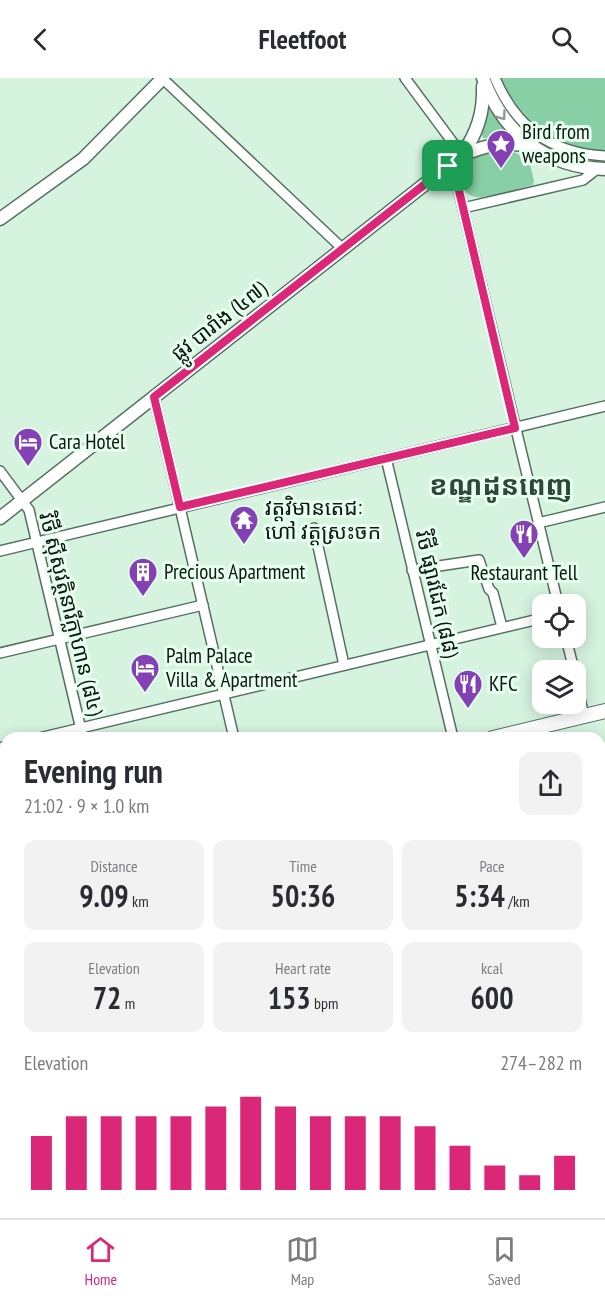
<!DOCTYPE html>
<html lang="en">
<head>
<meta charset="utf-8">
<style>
	body { margin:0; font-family:"PT Sans Narrow","Noto Sans Khmer",sans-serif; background:#f2f2f3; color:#2b2b33; height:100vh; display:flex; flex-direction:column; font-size:22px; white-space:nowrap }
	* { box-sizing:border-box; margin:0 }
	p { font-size:20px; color:#7c7c81 }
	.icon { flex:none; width:33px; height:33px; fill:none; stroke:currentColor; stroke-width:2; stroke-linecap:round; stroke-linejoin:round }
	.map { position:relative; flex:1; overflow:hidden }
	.sheet { position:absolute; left:0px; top:654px; width:606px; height:486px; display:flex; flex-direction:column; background:#fff; border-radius:18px 18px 0 0; box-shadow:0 3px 15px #0003 }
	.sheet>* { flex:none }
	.fabs { position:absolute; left:532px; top:516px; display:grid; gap:12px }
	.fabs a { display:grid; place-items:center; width:54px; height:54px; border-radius:12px; background:#fff; box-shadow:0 3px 15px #0003; font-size:30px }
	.pin { position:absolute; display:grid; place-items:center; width:51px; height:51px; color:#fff; margin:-26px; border-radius:12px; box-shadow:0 3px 9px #0006 }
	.round { display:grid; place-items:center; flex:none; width:63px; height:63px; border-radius:12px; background:#f2f2f3 }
	.summary { display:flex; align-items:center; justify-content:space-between; height:102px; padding:0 24px }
	h1 { font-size:33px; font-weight:800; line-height:45px }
	.stats { display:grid; grid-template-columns:repeat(3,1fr); gap:9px; height:102px; padding:6px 24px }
	.stats div { display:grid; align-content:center; border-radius:12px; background:#f2f2f3; text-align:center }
	.stats b { font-size:30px; font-weight:800 }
	.stats small { font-size:16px; font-weight:400 }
	.stats p { font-size:16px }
	.chart { height:168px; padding:12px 24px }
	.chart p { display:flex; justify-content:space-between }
	.chart svg { width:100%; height:108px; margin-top:6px; stroke:#db2777; stroke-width:6 }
	header { display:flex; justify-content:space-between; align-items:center; height:78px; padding:0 24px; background:#fff; font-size:27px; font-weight:800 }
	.menu { display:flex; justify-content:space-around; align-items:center; height:84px; border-top:2px solid #e1e1e2; background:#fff; font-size:16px; color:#7c7c81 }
	.menu a { display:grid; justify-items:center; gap:3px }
	.menu .selected { color:#db2777 }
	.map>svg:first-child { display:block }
	.green { fill:#89cfa6 }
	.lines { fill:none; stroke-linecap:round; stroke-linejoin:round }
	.minor-casing { stroke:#567060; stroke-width:12 }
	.major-casing { stroke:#567060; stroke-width:15 }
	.highway-casing { stroke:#567060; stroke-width:16 }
	.minor { stroke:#fff; stroke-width:9 }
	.major { stroke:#fff; stroke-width:12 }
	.highway { stroke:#fff; stroke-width:14 }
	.oneway { stroke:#929794 }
	.route-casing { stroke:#fff; stroke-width:12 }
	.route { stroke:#db2777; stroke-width:8 }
	.labels { text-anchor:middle; stroke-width:6; stroke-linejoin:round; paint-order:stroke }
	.poi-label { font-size:21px; fill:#0d1711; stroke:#e7ffef; text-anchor:start }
	.street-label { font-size:21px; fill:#0d1711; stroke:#e7ffef }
	.district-label { font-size:27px; font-weight:bold; fill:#2e4738; stroke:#e7ffef }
</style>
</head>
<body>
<header><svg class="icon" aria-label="back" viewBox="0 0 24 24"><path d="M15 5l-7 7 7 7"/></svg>Fleetfoot<svg class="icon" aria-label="search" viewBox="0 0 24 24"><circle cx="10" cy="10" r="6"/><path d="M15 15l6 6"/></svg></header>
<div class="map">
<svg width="605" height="1140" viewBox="0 0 605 1140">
	<rect width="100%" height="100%" fill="#d6f3e0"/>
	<!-- green -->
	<g class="green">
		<polygon points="496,0 605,0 605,77 560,69 518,39"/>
		<polygon points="488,30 490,30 514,60 483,60 481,55"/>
		<path d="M499,72L512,73L529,82L534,103L533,107C520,110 487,121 476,119C458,117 460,90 472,81C479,75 490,74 499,72Z"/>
		<polygon points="605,935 605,1140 430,1140 429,1134 600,1134 600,937"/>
	</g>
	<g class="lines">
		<!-- minor casing -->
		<g class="minor-casing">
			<g id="minor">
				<polyline points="405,0 462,77"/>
				<path d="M495,0C516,50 551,75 605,78"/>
				<polyline points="163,1 343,171"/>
				<polyline points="448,89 456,101 558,526"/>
				<polyline points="463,130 583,102 597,91"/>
				<polyline points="154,319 234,660"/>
				<polyline points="386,380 453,660"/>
				<polyline points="0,393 29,432 83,660"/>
				<polyline points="538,445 605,429"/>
				<polyline points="314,450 344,587"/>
				<polyline points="0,473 605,328"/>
				<polyline points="412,492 479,482 489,511 493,515 502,549"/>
				<polyline points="566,560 574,592"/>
				<polyline points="0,575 203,527"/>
				<polyline points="576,603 584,638"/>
				<polyline points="39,660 543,540"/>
				<polyline points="0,670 6,668"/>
				<polyline points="0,1127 6,1140"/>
				<polyline points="104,1134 107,1138 152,1134"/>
				<polyline points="401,1134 402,1140"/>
				<polyline points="416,1134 417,1140"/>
				<polyline points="195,1140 197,1134"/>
				<polyline points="296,1140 332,1134"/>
			</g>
		</g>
		<!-- major casing -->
		<g class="major-casing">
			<g id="major">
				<path d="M483,0C503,55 545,89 605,91"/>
				<path d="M462,77C477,55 484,35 483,8"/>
				<polyline points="0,141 83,81 163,0"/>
				<path d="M0,440L462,77C487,67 506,62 532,69"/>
			</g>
		</g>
		<!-- highway casing -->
		<g class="highway-casing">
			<g id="highway">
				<polyline points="493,660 605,633"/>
				<polyline points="0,779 6,778"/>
			</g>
		</g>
		<!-- minor -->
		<use href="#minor" class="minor"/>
		<!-- major -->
		<use href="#major" class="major"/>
		<!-- highway -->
		<use href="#highway" class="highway"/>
	</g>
	<!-- one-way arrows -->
	<defs><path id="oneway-chevron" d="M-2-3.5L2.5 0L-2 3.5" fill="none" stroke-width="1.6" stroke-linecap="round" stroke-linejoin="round" transform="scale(1.5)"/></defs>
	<use class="oneway" href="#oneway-chevron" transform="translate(502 38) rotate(54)"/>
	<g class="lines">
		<!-- route casing -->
		<g class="route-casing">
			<polygon id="route" points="448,88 456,100 515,350 180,429 154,319"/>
		</g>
		<!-- route -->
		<use href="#route" class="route"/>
	</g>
	<!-- icons -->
	<defs>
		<g id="sight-pin" transform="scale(1.5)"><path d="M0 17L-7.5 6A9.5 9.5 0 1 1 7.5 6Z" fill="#8441b6" stroke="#e7ffef"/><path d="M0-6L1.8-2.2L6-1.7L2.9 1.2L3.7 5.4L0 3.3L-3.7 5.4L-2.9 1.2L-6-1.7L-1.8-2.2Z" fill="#fff"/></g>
		<g id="hotel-pin" transform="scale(1.5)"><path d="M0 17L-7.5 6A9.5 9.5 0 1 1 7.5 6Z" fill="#8441b6" stroke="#e7ffef"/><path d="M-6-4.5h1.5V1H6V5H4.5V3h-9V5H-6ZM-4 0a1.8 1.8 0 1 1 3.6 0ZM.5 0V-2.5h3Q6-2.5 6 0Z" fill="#fff"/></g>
		<g id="temple-pin" transform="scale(1.5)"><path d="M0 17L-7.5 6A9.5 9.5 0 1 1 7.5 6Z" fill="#8441b6" stroke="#e7ffef"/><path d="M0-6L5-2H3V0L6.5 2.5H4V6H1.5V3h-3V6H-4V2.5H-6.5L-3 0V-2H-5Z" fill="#fff"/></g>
		<g id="restaurant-pin" transform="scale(1.5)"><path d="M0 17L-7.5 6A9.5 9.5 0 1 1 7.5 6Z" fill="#8441b6" stroke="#e7ffef"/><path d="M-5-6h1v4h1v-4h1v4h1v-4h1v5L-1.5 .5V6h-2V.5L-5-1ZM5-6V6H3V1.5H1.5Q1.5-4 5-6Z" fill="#fff"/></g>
		<g id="building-pin" transform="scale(1.5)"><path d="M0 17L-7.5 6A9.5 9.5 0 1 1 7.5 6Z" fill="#8441b6" stroke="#e7ffef"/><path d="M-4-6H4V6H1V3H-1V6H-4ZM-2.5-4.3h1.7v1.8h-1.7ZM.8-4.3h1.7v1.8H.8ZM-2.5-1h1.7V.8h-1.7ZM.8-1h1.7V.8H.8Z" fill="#fff"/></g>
	</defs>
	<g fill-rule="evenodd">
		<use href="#sight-pin" x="501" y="66"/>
		<use href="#hotel-pin" x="28" y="364"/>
		<use href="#temple-pin" x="244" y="442"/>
		<use href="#restaurant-pin" x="524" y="456"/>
		<use href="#building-pin" x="143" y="494"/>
		<use href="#hotel-pin" x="145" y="590"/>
		<use href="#restaurant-pin" x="468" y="606"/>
	</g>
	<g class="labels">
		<!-- poi labels -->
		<g class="poi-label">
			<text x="522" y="61">Bird from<tspan x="522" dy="24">weapons</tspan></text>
			<text x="49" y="371">Cara Hotel</text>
			<text x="265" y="437">វត្តវិមានតេជៈ<tspan x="265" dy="24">ហៅ វត្តស្រះចក</tspan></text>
			<text x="164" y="501">Precious Apartment</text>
			<text x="524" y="502" text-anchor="middle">Restaurant Tell</text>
			<text x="166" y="585">Palm Palace<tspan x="166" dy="24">Villa &amp; Apartment</tspan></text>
			<text x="489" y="613">KFC</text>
		</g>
		<!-- street labels -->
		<g class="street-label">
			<text transform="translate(219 243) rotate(-38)" y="7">ផ្លូវ បារាំង (៤៧)</text>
			<text transform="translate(437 516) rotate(77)" y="7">វិថី ផ្សារដែក (៨៨)</text>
			<text transform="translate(71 536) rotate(76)" y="7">វិថី ស៊ីសុវត្ថិនារីក្លាហាន (៨៤)</text>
		</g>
		<!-- district labels -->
		<g class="district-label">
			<text x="501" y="417">ខណ្ឌដូនពេញ</text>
		</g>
	</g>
</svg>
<div class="fabs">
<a><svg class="icon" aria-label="locate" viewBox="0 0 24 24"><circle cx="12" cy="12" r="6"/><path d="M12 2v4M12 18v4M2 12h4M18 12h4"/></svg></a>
<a><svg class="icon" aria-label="layers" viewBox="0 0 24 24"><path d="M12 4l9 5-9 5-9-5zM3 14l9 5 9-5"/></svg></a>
</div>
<div class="pin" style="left:448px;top:88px;background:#1e9e55"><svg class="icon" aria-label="arrive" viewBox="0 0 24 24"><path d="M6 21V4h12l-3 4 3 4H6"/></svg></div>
<section class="sheet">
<div class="summary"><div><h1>Evening run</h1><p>21:02 · 9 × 1.0 km</p></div><a class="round"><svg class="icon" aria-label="share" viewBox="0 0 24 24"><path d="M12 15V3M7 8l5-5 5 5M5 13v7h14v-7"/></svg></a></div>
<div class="stats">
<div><p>Distance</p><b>9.09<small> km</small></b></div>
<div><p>Time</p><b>50:36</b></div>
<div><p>Pace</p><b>5:34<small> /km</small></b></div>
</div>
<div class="stats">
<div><p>Elevation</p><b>72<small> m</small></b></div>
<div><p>Heart rate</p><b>153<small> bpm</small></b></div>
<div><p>kcal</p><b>600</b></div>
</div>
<div class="chart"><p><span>Elevation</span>274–282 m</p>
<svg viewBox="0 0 160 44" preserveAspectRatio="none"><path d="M5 44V22M15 44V14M25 44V14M35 44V14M45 44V14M55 44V10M65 44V6M75 44V10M85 44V14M95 44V14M105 44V14M115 44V18M125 44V26M135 44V34M145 44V38M155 44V30"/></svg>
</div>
</section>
</div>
<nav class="menu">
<a class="selected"><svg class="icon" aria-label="home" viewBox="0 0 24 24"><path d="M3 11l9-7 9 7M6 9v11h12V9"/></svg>Home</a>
<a><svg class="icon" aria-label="map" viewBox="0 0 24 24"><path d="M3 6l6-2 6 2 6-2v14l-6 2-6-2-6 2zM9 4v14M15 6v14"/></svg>Map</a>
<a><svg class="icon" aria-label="saved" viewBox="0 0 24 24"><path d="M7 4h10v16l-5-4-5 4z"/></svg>Saved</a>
</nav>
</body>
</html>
